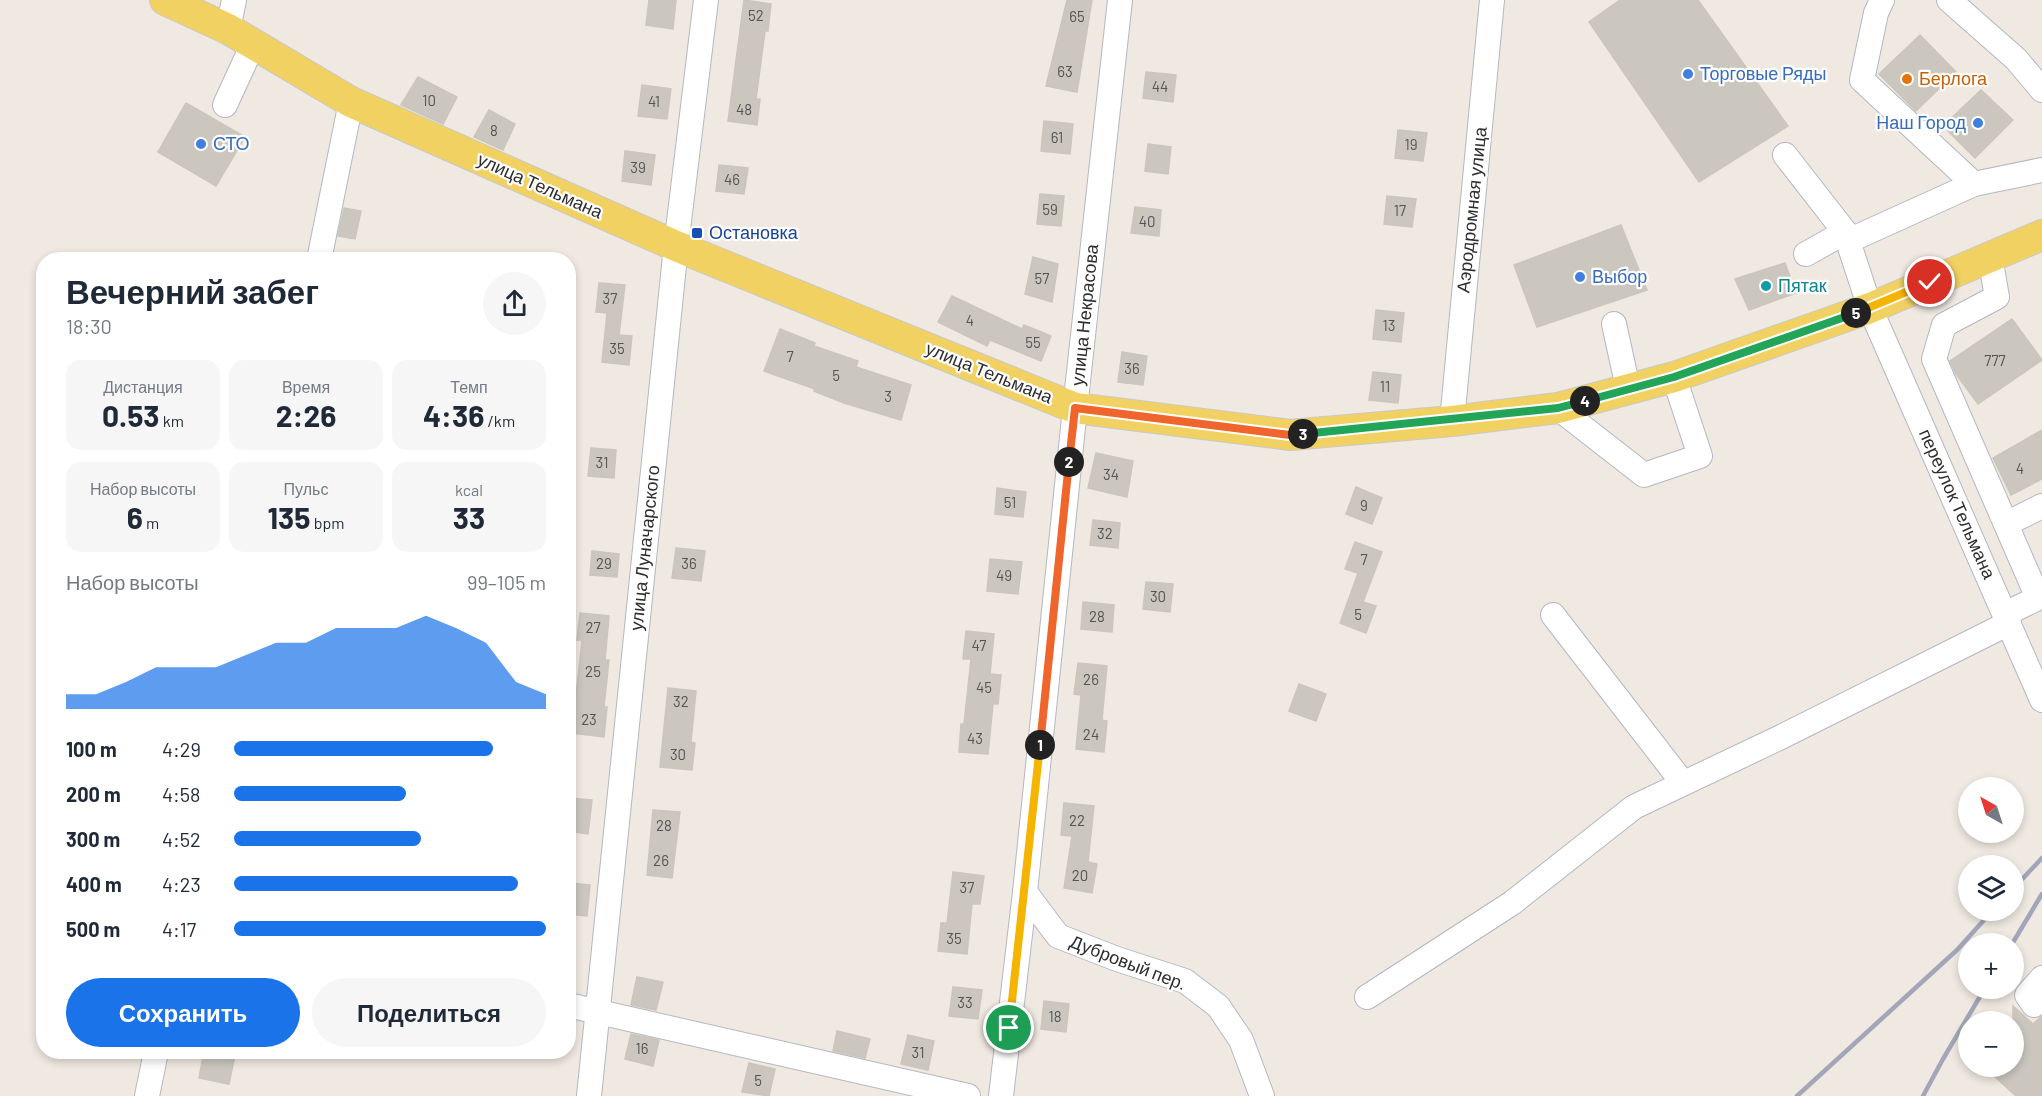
<!DOCTYPE html>
<html lang="ru">
<head>
<meta charset="utf-8">
<style>
	body { margin:0; font-family:Barlow,sans-serif; background:#f6f6f7; color:#1f2937; height:100vh; display:flex; flex-direction:column; font-size:22px; white-space:nowrap }
	* { box-sizing:border-box; margin:0 }
	p { font-size:20px; color:#747a83 }
	.icon { flex:none; width:33px; height:33px; fill:none; stroke:currentColor; stroke-width:2; stroke-linecap:round; stroke-linejoin:round }
	.map { position:relative; flex:1; overflow:hidden }
	.sheet { position:absolute; left:36px; top:252px; width:540px; height:807px; display:flex; flex-direction:column; background:#fff; border-radius:24px; box-shadow:0 3px 9px #0003 }
	.sheet>* { flex:none }
	.needle { width:39px; rotate:321deg }
	.controls { position:absolute; left:1958px; top:777px; display:grid; gap:12px }
	.controls a { display:grid; place-items:center; width:66px; height:66px; border-radius:50%; background:#fff; box-shadow:0 3px 9px #0003; font-size:30px }
	.pin { position:absolute; display:grid; place-items:center; width:51px; height:51px; color:#fff; margin:-26px; border:3px solid #fff; border-radius:50%; box-shadow:0 2px 6px #0007 }
	.km { position:absolute; width:30px; height:30px; margin:-15px; border-radius:50%; background:#222; color:#fff; font-size:16px; line-height:30px; text-align:center }
	.round { display:grid; place-items:center; flex:none; width:63px; height:63px; border-radius:32px; background:#f6f6f7 }
	.overview { display:flex; align-items:center; justify-content:space-between; height:102px; padding:0 30px }
	h1 { font-size:33px; font-weight:700; line-height:45px }
	.metrics { display:grid; grid-template-columns:repeat(3,1fr); gap:9px; height:102px; padding:6px 30px }
	.metrics div { display:grid; align-content:center; border-radius:15px; background:#f6f6f7; text-align:center }
	.metrics b { font-size:30px; font-weight:700 }
	.metrics small { font-size:16px; font-weight:400 }
	.metrics p { font-size:16px }
	.chart { height:168px; padding:12px 30px }
	.chart p { display:flex; justify-content:space-between }
	.chart svg { width:100%; height:108px; margin-top:6px; fill:#1a73e8; opacity:.7 }
	.action { display:flex; gap:12px; margin-top:auto; padding:12px 30px }
	.action a { flex:1; height:69px; border-radius:36px; background:#1a73e8; color:#fff; font-size:24px; font-weight:700; line-height:69px; text-align:center }
	.action a+a { background:#f6f6f7; color:#1f2937 }
	ul { padding:0 30px; list-style:none; font-size:20px }
	li { display:grid; grid-template-columns:96px 72px 1fr; align-items:center; height:45px }
	li i { height:15px; border-radius:8px; background:#1a73e8 }
	.map>svg:first-child { display:block }
	.building { fill:#cbc7bf; stroke:#cbc5ba; stroke-width:1.5 }
	.lines { fill:none; stroke-linecap:round; stroke-linejoin:round }
	.minor-casing { stroke:#b4b7c1; stroke-width:26 }
	.major-casing { stroke:#c9c9c9; stroke-width:32 }
	.minor { stroke:#fff; stroke-width:24 }
	.major { stroke:#f2d163; stroke-width:30 }
	.rail { stroke:#a3a6b8; stroke-width:4.5 }
	.split-1-casing { stroke:#fff; stroke-width:12 }
	.split-2-casing { stroke:#fff; stroke-width:12 }
	.split-3-casing { stroke:#fff; stroke-width:12 }
	.split-4-casing { stroke:#fff; stroke-width:12 }
	.split-5-casing { stroke:#fff; stroke-width:12 }
	.split-6-casing { stroke:#fff; stroke-width:12 }
	.split-1 { stroke:#f5b400; stroke-width:8 }
	.split-2 { stroke:#f0652b; stroke-width:8 }
	.split-3 { stroke:#f0652b; stroke-width:8 }
	.split-4 { stroke:#22a559; stroke-width:8 }
	.split-5 { stroke:#22a559; stroke-width:8 }
	.split-6 { stroke:#f5b400; stroke-width:8 }
	.shop-dot { fill:#3f7fe0; stroke:#fff; stroke-width:2 }
	.food-dot { fill:#e8710a; stroke:#fff; stroke-width:2 }
	.transit-dot { fill:#1a4fb4; stroke:#fff; stroke-width:2 }
	.culture-dot { fill:#0f9aa8; stroke:#fff; stroke-width:2 }
	.labels { text-anchor:middle; stroke-width:4.5; stroke-linejoin:round; paint-order:stroke }
	.number-label { font-size:15px; fill:#555452 }
	.shop-label { font-size:18px; fill:#366cbe; stroke:#fff; text-anchor:start }
	.food-label { font-size:18px; fill:#c56008; stroke:#fff; text-anchor:start }
	.street-label { font-size:18px; fill:#2e2e2e; stroke:#fff }
	.transit-label { font-size:18px; fill:#164399; stroke:#fff; text-anchor:start }
	.culture-label { font-size:18px; fill:#0d838f; stroke:#fff; text-anchor:start }
</style>
</head>
<body>
<div class="map">
<svg width="2042" height="1096" viewBox="0 0 2042 1096">
	<rect width="100%" height="100%" fill="#efe9e1"/>
	<!-- building -->
	<g class="building">
		<polygon points="649,0 676,0 673,29 646,25"/>
		<polygon points="744,0 771,4 768,31 765,31 756,99 760,99 757,125 728,121"/>
		<polygon points="1067,0 1092,0 1077,92 1046,86"/>
		<polygon points="1620,0 1698,0 1788,126 1699,182 1589,22"/>
		<polygon points="1920,35 1956,72 1916,111 1879,74"/>
		<polygon points="1146,72 1176,75 1173,102 1143,98"/>
		<polygon points="418,77 457,97 443,124 401,105"/>
		<polygon points="642,85 671,89 667,119 638,116"/>
		<polygon points="1981,90 2013,120 1975,158 1943,126"/>
		<polygon points="186,103 245,137 216,186 158,152"/>
		<polygon points="489,110 515,124 503,150 474,137"/>
		<polygon points="1044,121 1073,124 1070,154 1041,151"/>
		<polygon points="1398,130 1427,133 1423,161 1395,158"/>
		<polygon points="1148,144 1171,147 1168,174 1145,171"/>
		<polygon points="625,151 655,155 651,185 622,181"/>
		<polygon points="719,165 748,168 744,194 716,191"/>
		<polygon points="1040,194 1064,196 1061,226 1037,224"/>
		<polygon points="1387,196 1416,199 1412,227 1384,224"/>
		<polygon points="1135,207 1161,210 1159,236 1131,233"/>
		<polygon points="344,208 361,211 355,239 338,236"/>
		<polygon points="1621,225 1647,290 1537,327 1514,265"/>
		<polygon points="1033,257 1058,264 1052,302 1025,294"/>
		<polygon points="1785,263 1796,293 1749,310 1735,279"/>
		<polygon points="599,283 625,285 619,335 632,336 629,365 602,362 607,313 596,312"/>
		<polygon points="952,296 1022,329 1024,325 1051,336 1041,361 990,340 987,346 938,322"/>
		<polygon points="1376,310 1404,313 1401,342 1373,339"/>
		<polygon points="2012,319 2042,360 1978,404 1956,374 1950,361"/>
		<polygon points="780,329 815,343 814,346 858,361 856,367 911,385 901,420 844,403 814,391 815,389 764,371"/>
		<polygon points="1122,352 1147,356 1143,385 1118,382"/>
		<polygon points="1373,372 1401,375 1398,403 1369,400"/>
		<polygon points="2042,430 2042,479 2011,495 1993,458"/>
		<polygon points="591,448 616,450 614,478 588,476"/>
		<polygon points="1096,453 1133,461 1127,497 1088,488"/>
		<polygon points="1356,487 1382,498 1372,524 1346,514"/>
		<polygon points="997,488 1026,492 1023,517 995,514"/>
		<polygon points="1093,520 1120,523 1118,548 1090,545"/>
		<polygon points="1355,542 1382,552 1363,602 1376,606 1366,633 1340,623 1358,573 1345,569"/>
		<polygon points="676,548 705,551 701,581 672,578"/>
		<polygon points="592,551 619,554 617,577 590,575"/>
		<polygon points="990,559 1022,562 1018,594 987,591"/>
		<polygon points="1146,582 1173,584 1170,612 1143,609"/>
		<polygon points="1083,602 1114,605 1112,632 1081,629"/>
		<polygon points="580,613 609,616 605,660 609,660 604,707 607,707 604,737 572,733 582,640 577,640"/>
		<polygon points="966,631 994,634 990,674 1001,675 998,704 993,704 988,754 959,752 961,724 964,724 971,659 963,659"/>
		<polygon points="1078,663 1107,666 1102,720 1107,721 1104,752 1076,749 1081,695 1074,694"/>
		<polygon points="1299,684 1326,694 1316,721 1289,711"/>
		<polygon points="668,688 696,691 691,742 695,743 692,770 660,767"/>
		<polygon points="568,798 592,800 588,834 568,831"/>
		<polygon points="1064,803 1094,806 1088,862 1097,864 1092,893 1064,888 1072,836 1061,835"/>
		<polygon points="653,810 680,812 672,878 647,875"/>
		<polygon points="953,872 984,876 980,904 972,904 967,954 938,951 941,923 947,923"/>
		<polygon points="568,883 590,885 587,916 568,914"/>
		<polygon points="637,977 663,982 656,1010 631,1005"/>
		<polygon points="953,987 982,990 978,1019 949,1016"/>
		<polygon points="1044,1001 1069,1004 1066,1032 1041,1029"/>
		<polygon points="2013,1006 2033,1024 2042,1016 2042,1096 2016,1096 1983,1066 2013,1066"/>
		<polygon points="837,1031 870,1039 865,1058 833,1051"/>
		<polygon points="631,1034 659,1040 653,1066 625,1059"/>
		<polygon points="908,1035 934,1041 928,1070 901,1064"/>
		<polygon points="204,1052 218,1052 235,1055 229,1084 199,1078"/>
		<polygon points="749,1063 775,1069 769,1096 742,1092"/>
	</g>
	<g class="lines">
		<!-- minor casing -->
		<g class="minor-casing">
			<g id="minor">
				<polyline points="1882,0 1876,13 1862,80 1974,184"/>
				<polyline points="1949,0 2016,59 2042,90"/>
				<polyline points="228,29 234,0"/>
				<polyline points="225,105 253,44"/>
				<polyline points="1785,155 1845,232 1870,308 2042,700"/>
				<polyline points="1848,241 1974,184 2042,170"/>
				<polyline points="1806,254 1845,232"/>
				<polyline points="1990,257 1997,297 1944,325 1934,359 2038,598 2005,614"/>
				<polyline points="319,260 351,102"/>
				<polyline points="1614,324 1628,388"/>
				<polyline points="1558,408 1644,475 1700,456 1674,377"/>
				<polyline points="1452,421 1492,0"/>
				<polyline points="2006,524 2042,506"/>
				<polyline points="1553,615 1683,783"/>
				<polyline points="1025,892 1058,936 1117,959 1185,981 1218,1006 1241,1040 1262,1096"/>
				<polyline points="2042,978 2027,995 2034,1005 2042,997"/>
				<polyline points="1367,997 1512,903 1634,807 1781,737 2009,623"/>
				<polyline points="568,1005 968,1096"/>
				<polyline points="147,1096 156,1052"/>
				<polyline points="589,1096 676,246 706,0"/>
				<polyline points="1001,1096 1025,892 1075,408 1120,0"/>
			</g>
		</g>
		<!-- major casing -->
		<g class="major-casing">
			<polyline id="major" points="165,0 228,29 351,102 676,246 1075,408 1290,435 1452,421 1558,408 1674,377 1870,308 2042,235"/>
		</g>
		<!-- minor -->
		<use href="#minor" class="minor"/>
		<!-- major -->
		<use href="#major" class="major"/>
		<!-- rail -->
		<g class="rail">
			<polyline points="2013,889 2042,858"/>
			<polyline points="2012,944 2042,894"/>
			<polyline points="1797,1096 1957,950 1993,910"/>
			<polyline points="1923,1096 1943,1059 1985,988"/>
		</g>
	</g>
	<g class="lines">
		<!-- split-1 casing -->
		<g class="split-1-casing">
			<polyline id="split-1" points="1009,1028 1040,745"/>
		</g>
		<!-- split-2 casing -->
		<g class="split-2-casing">
			<polyline id="split-2" points="1040,745 1069,462"/>
		</g>
		<!-- split-3 casing -->
		<g class="split-3-casing">
			<polyline id="split-3" points="1069,462 1075,408 1290,435 1303,434"/>
		</g>
		<!-- split-4 casing -->
		<g class="split-4-casing">
			<polyline id="split-4" points="1303,434 1558,408 1585,401"/>
		</g>
		<!-- split-5 casing -->
		<g class="split-5-casing">
			<polyline id="split-5" points="1585,401 1674,377 1856,313"/>
		</g>
		<!-- split-6 casing -->
		<g class="split-6-casing">
			<polyline id="split-6" points="1856,313 1930,282"/>
		</g>
		<!-- split-1 -->
		<use href="#split-1" class="split-1"/>
		<!-- split-2 -->
		<use href="#split-2" class="split-2"/>
		<!-- split-3 -->
		<use href="#split-3" class="split-3"/>
		<!-- split-4 -->
		<use href="#split-4" class="split-4"/>
		<!-- split-5 -->
		<use href="#split-5" class="split-5"/>
		<!-- split-6 -->
		<use href="#split-6" class="split-6"/>
	</g>
	<!-- markers -->
	<g class="shop-dot">
		<circle cx="1688" cy="74" r="6"/>
		<circle cx="1978" cy="123" r="6"/>
		<circle cx="201" cy="144" r="6"/>
		<circle cx="1580" cy="277" r="6"/>
	</g>
	<circle class="food-dot" cx="1907" cy="79" r="6"/>
	<rect class="transit-dot" x="691" y="227" width="12" height="12" rx="3"/>
	<circle class="culture-dot" cx="1766" cy="286" r="6"/>
	<g class="labels">
		<!-- number labels -->
		<g class="number-label">
			<text x="756" y="21">52</text>
			<text x="1077" y="22">65</text>
			<text x="1065" y="77">63</text>
			<text x="1160" y="92">44</text>
			<text x="429" y="106">10</text>
			<text x="654" y="107">41</text>
			<text x="744" y="115">48</text>
			<text x="494" y="136">8</text>
			<text x="1057" y="143">61</text>
			<text x="1411" y="150">19</text>
			<text x="638" y="173">39</text>
			<text x="732" y="185">46</text>
			<text x="1050" y="215">59</text>
			<text x="1400" y="216">17</text>
			<text x="1147" y="227">40</text>
			<text x="1042" y="284">57</text>
			<text x="610" y="304">37</text>
			<text x="970" y="326">4</text>
			<text x="1389" y="331">13</text>
			<text x="1033" y="348">55</text>
			<text x="617" y="354">35</text>
			<text x="790" y="362">7</text>
			<text x="1995" y="366">777</text>
			<text x="1132" y="374">36</text>
			<text x="836" y="381">5</text>
			<text x="1385" y="392">11</text>
			<text x="888" y="402">3</text>
			<text x="602" y="468">31</text>
			<text x="2020" y="474">4</text>
			<text x="1111" y="480">34</text>
			<text x="1010" y="508">51</text>
			<text x="1364" y="511">9</text>
			<text x="1105" y="539">32</text>
			<text x="1364" y="565">7</text>
			<text x="604" y="569">29</text>
			<text x="689" y="569">36</text>
			<text x="1004" y="581">49</text>
			<text x="1158" y="602">30</text>
			<text x="1358" y="620">5</text>
			<text x="1097" y="622">28</text>
			<text x="593" y="633">27</text>
			<text x="979" y="651">47</text>
			<text x="593" y="677">25</text>
			<text x="1091" y="685">26</text>
			<text x="984" y="693">45</text>
			<text x="681" y="707">32</text>
			<text x="589" y="725">23</text>
			<text x="1091" y="740">24</text>
			<text x="975" y="744">43</text>
			<text x="678" y="760">30</text>
			<text x="1077" y="826">22</text>
			<text x="664" y="831">28</text>
			<text x="661" y="866">26</text>
			<text x="1080" y="881">20</text>
			<text x="967" y="893">37</text>
			<text x="954" y="944">35</text>
			<text x="965" y="1008">33</text>
			<text x="1055" y="1022">18</text>
			<text x="642" y="1054">16</text>
			<text x="918" y="1058">31</text>
			<text x="758" y="1086">5</text>
		</g>
		<!-- shop labels -->
		<g class="shop-label">
			<text x="1700" y="80">Торговые Ряды</text>
			<text x="1966" y="129" text-anchor="end">Наш Город</text>
			<text x="213" y="150">СТО</text>
			<text x="1592" y="283">Выбор</text>
		</g>
		<!-- food labels -->
		<g class="food-label">
			<text x="1919" y="85">Берлога</text>
		</g>
		<!-- street labels -->
		<g class="street-label">
			<text transform="translate(540 186) rotate(24)" y="6">улица Тельмана</text>
			<text transform="translate(1472 210) rotate(-84)" y="6">Аэродромная улица</text>
			<text transform="translate(1085 315) rotate(-84)" y="6">улица Некрасова</text>
			<text transform="translate(989 373) rotate(22)" y="6">улица Тельмана</text>
			<text transform="translate(1957 504) rotate(66)" y="6">переулок Тельмана</text>
			<text transform="translate(645 548) rotate(-84)" y="6">улица Луначарского</text>
			<text transform="translate(1128 963) rotate(21)" y="6">Дубровый пер.</text>
		</g>
		<!-- transit labels -->
		<g class="transit-label">
			<text x="709" y="239">Остановка</text>
		</g>
		<!-- culture labels -->
		<g class="culture-label">
			<text x="1778" y="292">Пятак</text>
		</g>
	</g>
</svg>
<div class="controls">
<a><svg class="needle" viewBox="-14 -14 28 28"><path d="M0-13l5 13h-10z" fill="#e53935"/><path d="M0 13l5-13h-10z" fill="#747a83"/></svg></a>
<a><svg class="icon" aria-label="layers" viewBox="0 0 24 24"><path d="M12 4l9 5-9 5-9-5zM3 14l9 5 9-5"/></svg></a>
<a>+</a>
<a>−</a>
</div>
<div class="pin" style="left:1009px;top:1028px;background:#1e9e55"><svg class="icon" aria-label="arrive" viewBox="0 0 24 24"><path d="M6 21V4h12l-3 4 3 4H6"/></svg></div>
<div class="pin" style="left:1930px;top:282px;background:#d93025"><svg class="icon" aria-label="check" viewBox="0 0 24 24"><path d="M5 12l5 5 9-10"/></svg></div>
<b class="km" style="left:1040px;top:745px">1</b>
<b class="km" style="left:1069px;top:462px">2</b>
<b class="km" style="left:1303px;top:434px">3</b>
<b class="km" style="left:1585px;top:401px">4</b>
<b class="km" style="left:1856px;top:313px">5</b>
<section class="sheet">
<div class="overview"><div><h1>Вечерний забег</h1><p>18:30</p></div><a class="round"><svg class="icon" aria-label="share" viewBox="0 0 24 24"><path d="M12 15V3M7 8l5-5 5 5M5 13v7h14v-7"/></svg></a></div>
<div class="metrics">
<div><p>Дистанция</p><b>0.53<small> km</small></b></div>
<div><p>Время</p><b>2:26</b></div>
<div><p>Темп</p><b>4:36<small> /km</small></b></div>
</div>
<div class="metrics">
<div><p>Набор высоты</p><b>6<small> m</small></b></div>
<div><p>Пульс</p><b>135<small> bpm</small></b></div>
<div><p>kcal</p><b>33</b></div>
</div>
<div class="chart"><p><span>Набор высоты</span>99–105 m</p>
<svg viewBox="0 0 160 44" preserveAspectRatio="none"><path d="M0 44V38L10 38L20 33L30 27L40 27L50 27L60 22L70 17L80 17L90 11L100 11L110 11L120 6L130 11L140 17L150 33L160 38V44z"/></svg>
</div>
<ul>
<li><b>100 m</b>4:29<i style="width:83%"></i></li>
<li><b>200 m</b>4:58<i style="width:55%"></i></li>
<li><b>300 m</b>4:52<i style="width:60%"></i></li>
<li><b>400 m</b>4:23<i style="width:91%"></i></li>
<li><b>500 m</b>4:17<i style="width:100%"></i></li>
</ul>
<div class="action"><a>Сохранить</a><a>Поделиться</a></div>
</section>
</div>
</body>
</html>
